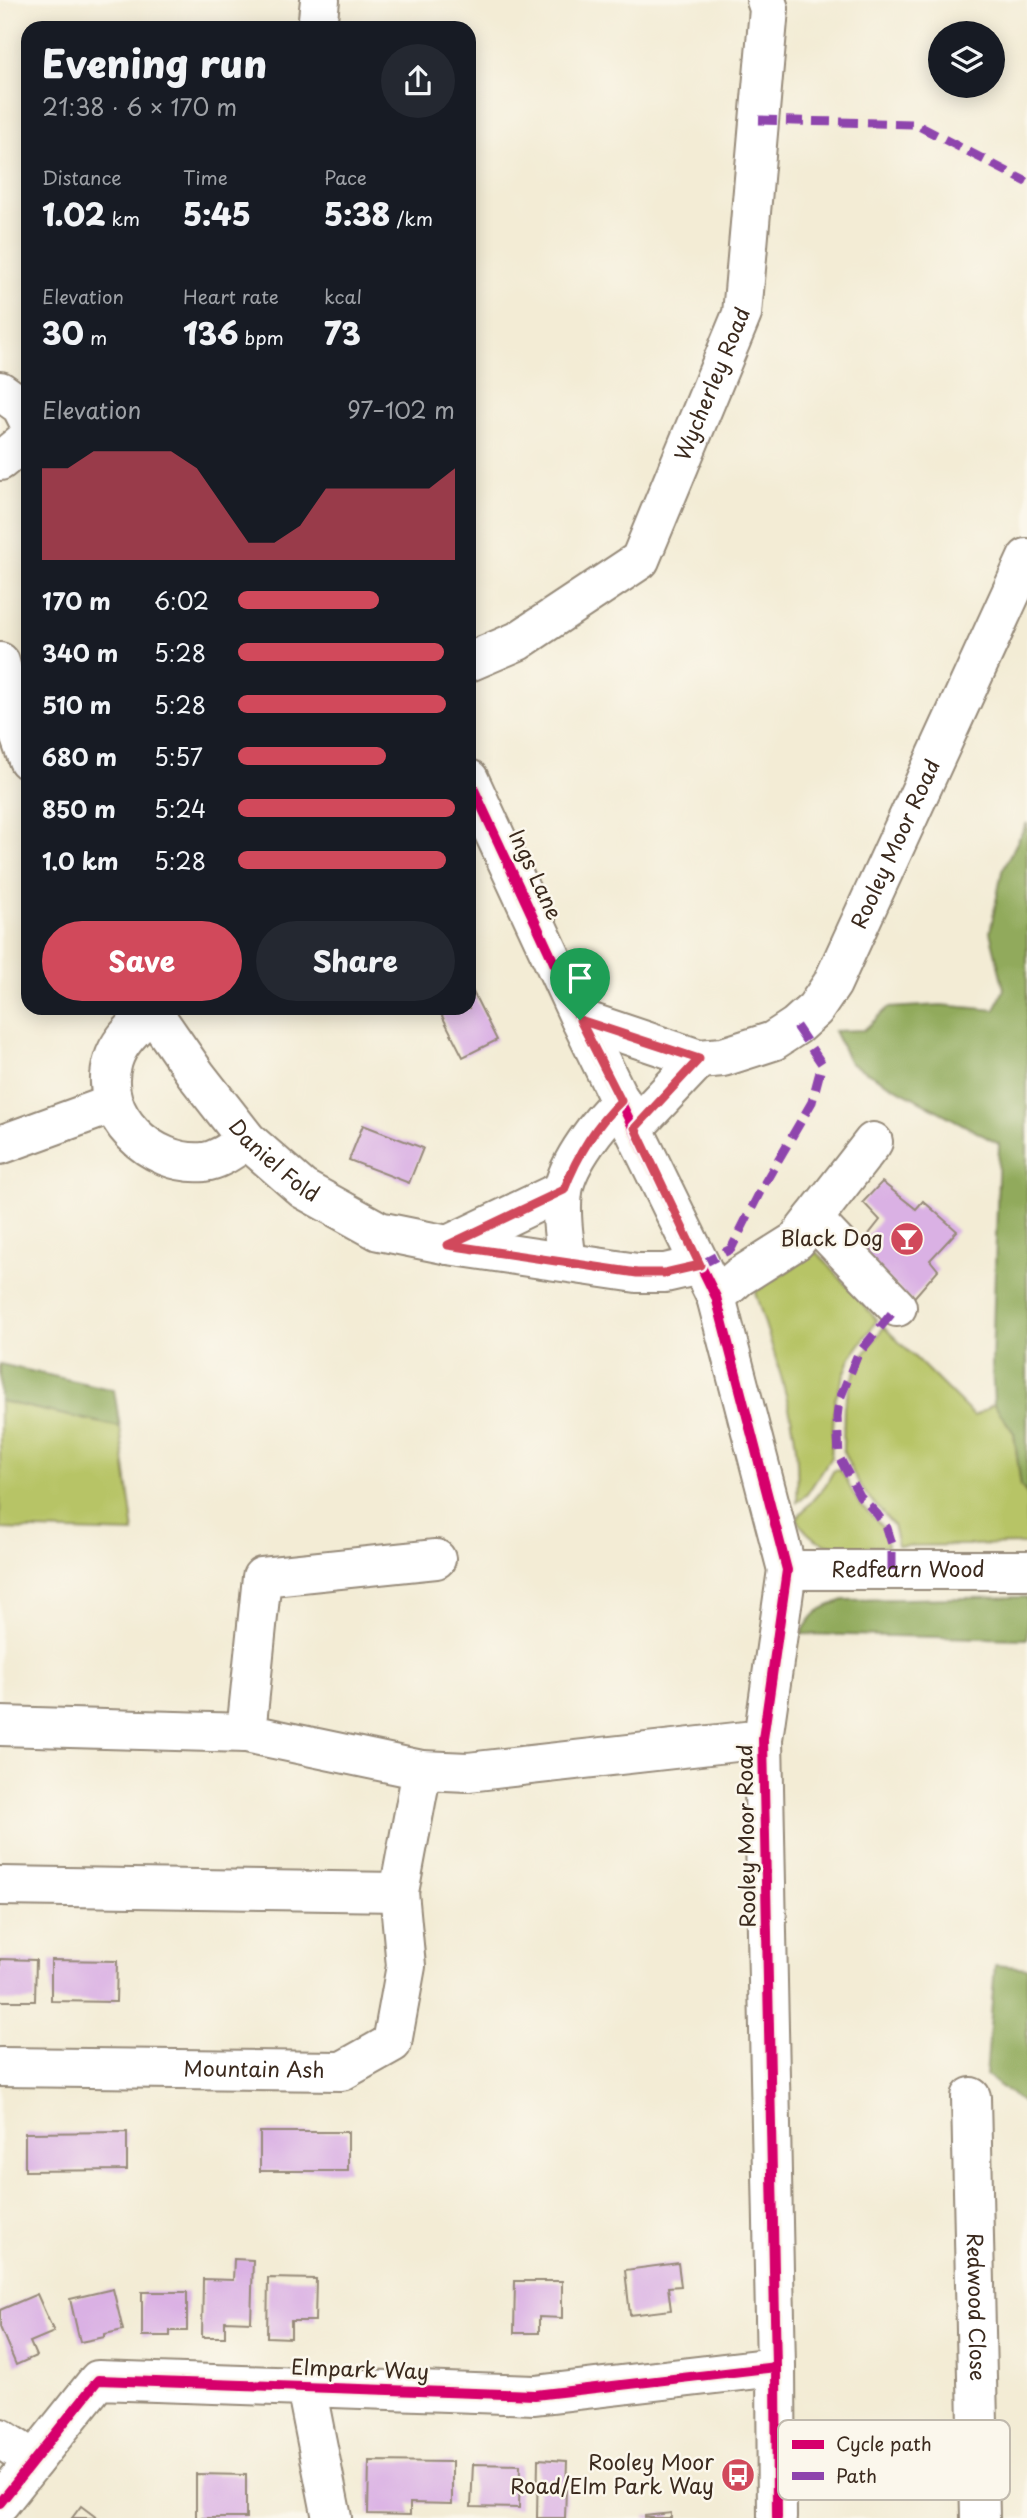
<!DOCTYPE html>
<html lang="en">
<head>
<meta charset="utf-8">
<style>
	body { margin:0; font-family:"Playpen Sans",sans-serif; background:#242831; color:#f1f3f6; height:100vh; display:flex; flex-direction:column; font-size:26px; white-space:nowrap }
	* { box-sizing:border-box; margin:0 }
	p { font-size:23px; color:#9ea1a6 }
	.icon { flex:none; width:38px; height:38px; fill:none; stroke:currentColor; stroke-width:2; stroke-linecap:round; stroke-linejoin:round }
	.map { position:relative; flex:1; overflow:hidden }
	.panel { position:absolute; left:21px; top:21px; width:455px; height:994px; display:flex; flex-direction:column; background:#171b24; border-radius:21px; box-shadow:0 4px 18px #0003 }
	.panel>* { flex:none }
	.tools { position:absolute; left:928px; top:21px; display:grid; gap:14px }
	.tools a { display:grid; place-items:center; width:77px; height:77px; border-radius:50%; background:#171b24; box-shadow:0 4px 18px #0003; font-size:35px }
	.pin { position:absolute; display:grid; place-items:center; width:60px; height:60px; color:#fff; margin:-72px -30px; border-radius:50% 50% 50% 0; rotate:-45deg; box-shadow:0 0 7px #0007 }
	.pin .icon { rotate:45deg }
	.round { display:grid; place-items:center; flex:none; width:74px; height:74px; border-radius:37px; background:#242831 }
	.summary { display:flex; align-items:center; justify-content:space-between; height:119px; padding:0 21px }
	h1 { font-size:38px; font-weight:800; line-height:52px }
	.stats { display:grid; grid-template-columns:repeat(3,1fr); gap:10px; height:119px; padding:7px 21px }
	.stats div { display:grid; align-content:center }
	.stats b { font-size:30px; font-weight:800 }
	.stats small { font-size:19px; font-weight:400 }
	.stats p { font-size:19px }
	.chart { height:196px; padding:14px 21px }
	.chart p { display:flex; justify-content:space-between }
	.chart svg { width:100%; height:126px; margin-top:7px; fill:#d1495b; opacity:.7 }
	.action { display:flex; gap:14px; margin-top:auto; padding:14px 21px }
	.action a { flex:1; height:80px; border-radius:42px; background:#d1495b; color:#fff; font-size:28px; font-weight:800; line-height:80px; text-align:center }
	.action a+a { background:#242831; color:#f1f3f6 }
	ul { padding:0 21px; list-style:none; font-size:23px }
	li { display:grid; grid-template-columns:112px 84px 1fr; align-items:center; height:52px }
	li i { height:18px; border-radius:9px; background:#d1495b }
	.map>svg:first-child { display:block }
	.green { fill:#b7c466; stroke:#797742; stroke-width:2 }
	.forest { fill:#91aa5b; stroke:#666a3c; stroke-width:2 }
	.building { fill:#dab1e4 }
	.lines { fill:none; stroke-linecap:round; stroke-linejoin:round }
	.minor-casing { stroke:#978b7a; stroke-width:42 }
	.minor { stroke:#fff; stroke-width:38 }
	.quiet { stroke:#8e44ad; stroke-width:9; stroke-dasharray:18 9; stroke-linecap:butt }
	.cycleway-casing { stroke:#fbf7ec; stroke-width:15 }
	.cycleway { stroke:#d6006c; stroke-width:10 }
	.route-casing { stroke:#fff; stroke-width:14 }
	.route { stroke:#d1495b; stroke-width:9 }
	.labels { text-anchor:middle; stroke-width:5; stroke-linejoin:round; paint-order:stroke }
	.street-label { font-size:21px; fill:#3b2a1e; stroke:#fbf7ec }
	.poi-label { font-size:21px; fill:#3b2a1e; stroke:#fbf7ec; text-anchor:end }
	.key { fill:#fbf7ec; stroke:#c1baae; stroke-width:2 }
	.key-label { font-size:19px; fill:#3b2a1e }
</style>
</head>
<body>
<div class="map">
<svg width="1027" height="2518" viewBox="0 0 1027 2518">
	<rect width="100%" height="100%" fill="#fbf7ec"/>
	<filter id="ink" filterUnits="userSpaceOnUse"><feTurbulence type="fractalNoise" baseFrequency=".0143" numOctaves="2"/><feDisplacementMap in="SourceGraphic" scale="14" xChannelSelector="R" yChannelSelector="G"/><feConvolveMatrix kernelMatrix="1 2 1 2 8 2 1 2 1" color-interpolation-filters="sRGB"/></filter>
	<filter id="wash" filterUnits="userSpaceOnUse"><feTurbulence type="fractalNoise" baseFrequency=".00686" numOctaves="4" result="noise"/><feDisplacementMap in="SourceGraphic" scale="28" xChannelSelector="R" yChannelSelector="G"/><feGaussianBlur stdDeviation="1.57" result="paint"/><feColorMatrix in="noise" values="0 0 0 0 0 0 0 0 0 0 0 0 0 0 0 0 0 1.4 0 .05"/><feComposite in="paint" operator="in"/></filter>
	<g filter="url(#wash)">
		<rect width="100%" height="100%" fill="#f3ecd5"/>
		<!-- green -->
		<g class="green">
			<path d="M817,1252L877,1320L851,1357L835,1399L831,1457L807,1494L797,1502C798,1479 798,1456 794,1433C786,1385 769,1338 755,1292Z"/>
			<polygon points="884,1327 974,1416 994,1404 1014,1433 1021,1486 1027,1494 1027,1544 898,1546 893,1525 865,1493 852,1471 843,1450 844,1406 853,1377 862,1357"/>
			<polygon points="0,1401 120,1427 134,1533 0,1529"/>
			<path d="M839,1469C848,1479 851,1493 860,1504C871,1517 889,1526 887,1546C853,1546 815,1555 797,1518L825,1486L834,1470Z"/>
		</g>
		<!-- forest -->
		<g class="forest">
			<polygon points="1027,823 1027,1494 1021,1486 1014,1433 994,1404 992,1364 999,1144 850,1063 834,1031 864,1030 888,1008 941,1005 995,1010 1004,989 990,932 1002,871"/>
			<polygon points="0,1364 114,1390 120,1427 0,1401"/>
			<path d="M1027,1597V1639L801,1634C813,1612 820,1608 844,1600Z"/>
			<polygon points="995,1965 1027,1968 1027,2105 986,2076"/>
		</g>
		<g id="blocks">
			<!-- building -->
			<g class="building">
				<polygon points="469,984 497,1040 463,1057 438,1008 469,1008"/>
				<polygon points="363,1125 423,1148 409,1183 349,1160"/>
				<polygon points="882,1182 916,1209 923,1201 957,1231 930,1260 938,1270 911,1301 858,1248 880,1220 863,1202"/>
				<polygon points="0,1959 36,1960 35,2001 0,2001"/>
				<polygon points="51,1960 117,1961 116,2002 51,2001"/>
				<polygon points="127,2132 127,2170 25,2171 25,2133"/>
				<rect x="260" y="2132" width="88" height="39"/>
				<polygon points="234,2259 253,2260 251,2322 225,2321 225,2337 202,2337 203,2279 233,2280"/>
				<polygon points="678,2263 681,2286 668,2287 671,2310 630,2315 625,2270"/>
				<polygon points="268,2278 316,2279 315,2321 291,2321 291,2338 267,2337"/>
				<polygon points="515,2281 562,2281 562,2318 539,2317 539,2333 514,2333"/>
				<polygon points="113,2289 123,2330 105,2334 105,2337 80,2342 70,2299"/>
				<polygon points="142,2292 187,2292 187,2331 170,2331 170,2336 142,2336"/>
				<polygon points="37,2294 54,2332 30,2342 36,2356 16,2365 0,2327 0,2310"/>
				<polygon points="538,2459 567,2461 565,2518 537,2518"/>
				<polygon points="369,2461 452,2462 452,2504 410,2503 410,2515 368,2514"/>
				<polygon points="473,2464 520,2465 519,2508 471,2507"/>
				<polygon points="196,2474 246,2475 246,2518 196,2518"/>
				<polygon points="81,2506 97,2518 72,2518"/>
				<polygon points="671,2513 671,2518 645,2518 645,2516"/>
			</g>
		</g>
	</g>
	<g filter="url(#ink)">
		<use href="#blocks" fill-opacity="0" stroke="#978b7a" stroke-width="2"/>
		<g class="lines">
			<!-- minor casing -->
			<g class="minor-casing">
				<g id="minor">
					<polyline points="317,28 320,0"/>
					<polyline points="0,391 21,406 28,420"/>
					<polyline points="0,461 28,438"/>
					<polyline points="0,662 17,729 28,760"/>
					<path id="s1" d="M469,662L518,641L640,560L742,314L769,9L766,0"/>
					<polyline points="469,779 580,1019 716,1297 787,1570 763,1739 776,2367 777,2518"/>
					<path id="s2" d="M150,1008L197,1076L247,1140L303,1189L379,1231L448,1245L637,1273H665L700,1265"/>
					<path d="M152,1010C137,1026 119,1040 113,1061C96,1115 152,1167 204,1162C220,1160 233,1149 247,1140"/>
					<path id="s3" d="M580,1019L699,1059L723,1057L773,1041L796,1026L815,1009L832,984L1027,558"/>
					<polyline points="634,1128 699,1059"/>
					<polyline points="0,1145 113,1104"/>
					<polyline points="813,1219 897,1307"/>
					<polyline points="448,1245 563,1190"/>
					<path d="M567,1261C564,1239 560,1214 563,1191C568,1161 600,1121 621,1101"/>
					<polyline points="716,1297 739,1277 796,1241 873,1142"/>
					<path id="s4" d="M787,1570H1027"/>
					<polyline points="0,1726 246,1733 422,1770 468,1772 763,1739"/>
					<polyline points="246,1733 262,1577 436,1559"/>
					<polyline points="0,1886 399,1892"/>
					<path id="s5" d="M0,2067L342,2071L392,2043L406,1966L399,1892L422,1770"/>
					<path id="s6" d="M971,2097L980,2518"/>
					<polyline points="306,2387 332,2518"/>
					<polyline points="0,2438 34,2460"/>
					<polyline points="0,2503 98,2380 535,2395 776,2367"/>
				</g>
			</g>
			<!-- minor -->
			<use href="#minor" class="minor"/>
			<!-- quiet -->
			<g class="quiet">
				<polyline points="759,120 915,124 1027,182"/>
				<polyline points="700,1265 731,1249 763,1186 812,1102 822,1064 796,1026"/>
				<polyline points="892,1570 892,1544 887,1528 877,1514 860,1496 839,1457 837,1417 839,1401 858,1354 897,1307"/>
			</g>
			<!-- cycleway casing -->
			<g class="cycleway-casing">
				<g id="cycleway">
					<polyline points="469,779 580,1019 716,1297 787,1570 763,1739 776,2367 777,2518"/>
					<polyline points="0,2503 98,2380 535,2395 776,2367"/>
				</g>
			</g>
			<!-- cycleway -->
			<use href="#cycleway" class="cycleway"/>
		</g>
	</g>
	<g class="lines" filter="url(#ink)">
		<!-- route casing -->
		<g class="route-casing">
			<path id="route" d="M580,1020L699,1059L635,1128L700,1265L665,1273H637L448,1245L564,1190C577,1156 595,1126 621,1101Z"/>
		</g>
		<!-- route -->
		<use href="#route" class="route"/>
	</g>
	<!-- icons -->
	<defs>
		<g id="bar-disc" transform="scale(1.75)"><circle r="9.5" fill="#d1495b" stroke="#fbf7ec"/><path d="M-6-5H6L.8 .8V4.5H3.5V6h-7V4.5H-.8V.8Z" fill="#fff"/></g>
		<g id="bus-disc" transform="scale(1.75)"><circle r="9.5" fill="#d1495b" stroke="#fbf7ec"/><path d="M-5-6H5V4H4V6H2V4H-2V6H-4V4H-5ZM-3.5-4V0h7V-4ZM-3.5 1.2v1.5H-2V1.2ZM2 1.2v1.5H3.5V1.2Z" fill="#fff"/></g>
	</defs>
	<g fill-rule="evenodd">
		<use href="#bar-disc" x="907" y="1239"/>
		<use href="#bus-disc" x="738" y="2475"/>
	</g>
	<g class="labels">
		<!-- street labels -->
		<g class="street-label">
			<text dy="7" stroke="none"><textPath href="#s1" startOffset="390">Wycherley Road</textPath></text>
			<text dy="7" stroke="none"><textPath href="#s3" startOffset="439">Rooley Moor Road</textPath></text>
			<text transform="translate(535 875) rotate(65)" y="7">Ings Lane</text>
			<text dy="7" stroke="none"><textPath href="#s2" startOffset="198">Daniel Fold</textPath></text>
			<text dy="7" stroke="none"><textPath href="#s4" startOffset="121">Redfearn Wood</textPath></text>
			<text transform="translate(747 1836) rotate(-91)" y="7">Rooley Moor Road</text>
			<text dy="7" stroke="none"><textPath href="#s5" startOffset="254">Mountain Ash</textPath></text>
			<text dy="7" stroke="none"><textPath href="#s6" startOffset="210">Redwood Close</textPath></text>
			<text transform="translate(360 2370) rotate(2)" y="7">Elmpark Way</text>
		</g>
		<!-- poi labels -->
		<g class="poi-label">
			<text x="883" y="1246">Black Dog</text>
			<text x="714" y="2470">Rooley Moor<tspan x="714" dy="24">Road/Elm Park Way</tspan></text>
		</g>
	</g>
	<!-- legend -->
	<rect x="778" y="2420" width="232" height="80" rx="10" class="key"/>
	<rect x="792" y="2440" width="32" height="9" fill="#d6006c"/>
	<rect x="792" y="2472" width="32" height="8" fill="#8e44ad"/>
	<g class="key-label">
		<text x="836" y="2451">Cycle path</text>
		<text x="836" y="2483">Path</text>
	</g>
</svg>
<div class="tools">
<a><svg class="icon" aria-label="layers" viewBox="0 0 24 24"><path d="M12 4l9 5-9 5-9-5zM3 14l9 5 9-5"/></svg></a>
</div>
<div class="pin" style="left:580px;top:1020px;background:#1e9e55"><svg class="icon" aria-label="arrive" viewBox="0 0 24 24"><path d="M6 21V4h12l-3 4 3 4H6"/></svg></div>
<section class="panel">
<div class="summary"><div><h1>Evening run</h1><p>21:38 · 6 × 170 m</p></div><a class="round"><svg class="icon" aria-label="share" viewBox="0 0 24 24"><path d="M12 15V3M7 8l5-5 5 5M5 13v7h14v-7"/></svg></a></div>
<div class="stats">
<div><p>Distance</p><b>1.02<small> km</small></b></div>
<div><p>Time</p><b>5:45</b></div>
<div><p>Pace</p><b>5:38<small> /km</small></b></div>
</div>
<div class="stats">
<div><p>Elevation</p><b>30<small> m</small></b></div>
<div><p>Heart rate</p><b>136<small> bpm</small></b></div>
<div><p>kcal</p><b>73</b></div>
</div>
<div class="chart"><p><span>Elevation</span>97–102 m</p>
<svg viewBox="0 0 160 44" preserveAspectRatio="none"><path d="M0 44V12L10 12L20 6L30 6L40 6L50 6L60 12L70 25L80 38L90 38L100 32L110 19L120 19L130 19L140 19L150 19L160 12V44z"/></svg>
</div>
<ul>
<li><b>170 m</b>6:02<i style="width:65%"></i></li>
<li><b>340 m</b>5:28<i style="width:95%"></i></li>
<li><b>510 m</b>5:28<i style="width:96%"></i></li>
<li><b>680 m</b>5:57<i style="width:68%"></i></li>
<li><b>850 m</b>5:24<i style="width:100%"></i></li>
<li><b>1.0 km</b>5:28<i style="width:96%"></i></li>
</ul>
<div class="action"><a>Save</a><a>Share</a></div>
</section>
</div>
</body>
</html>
